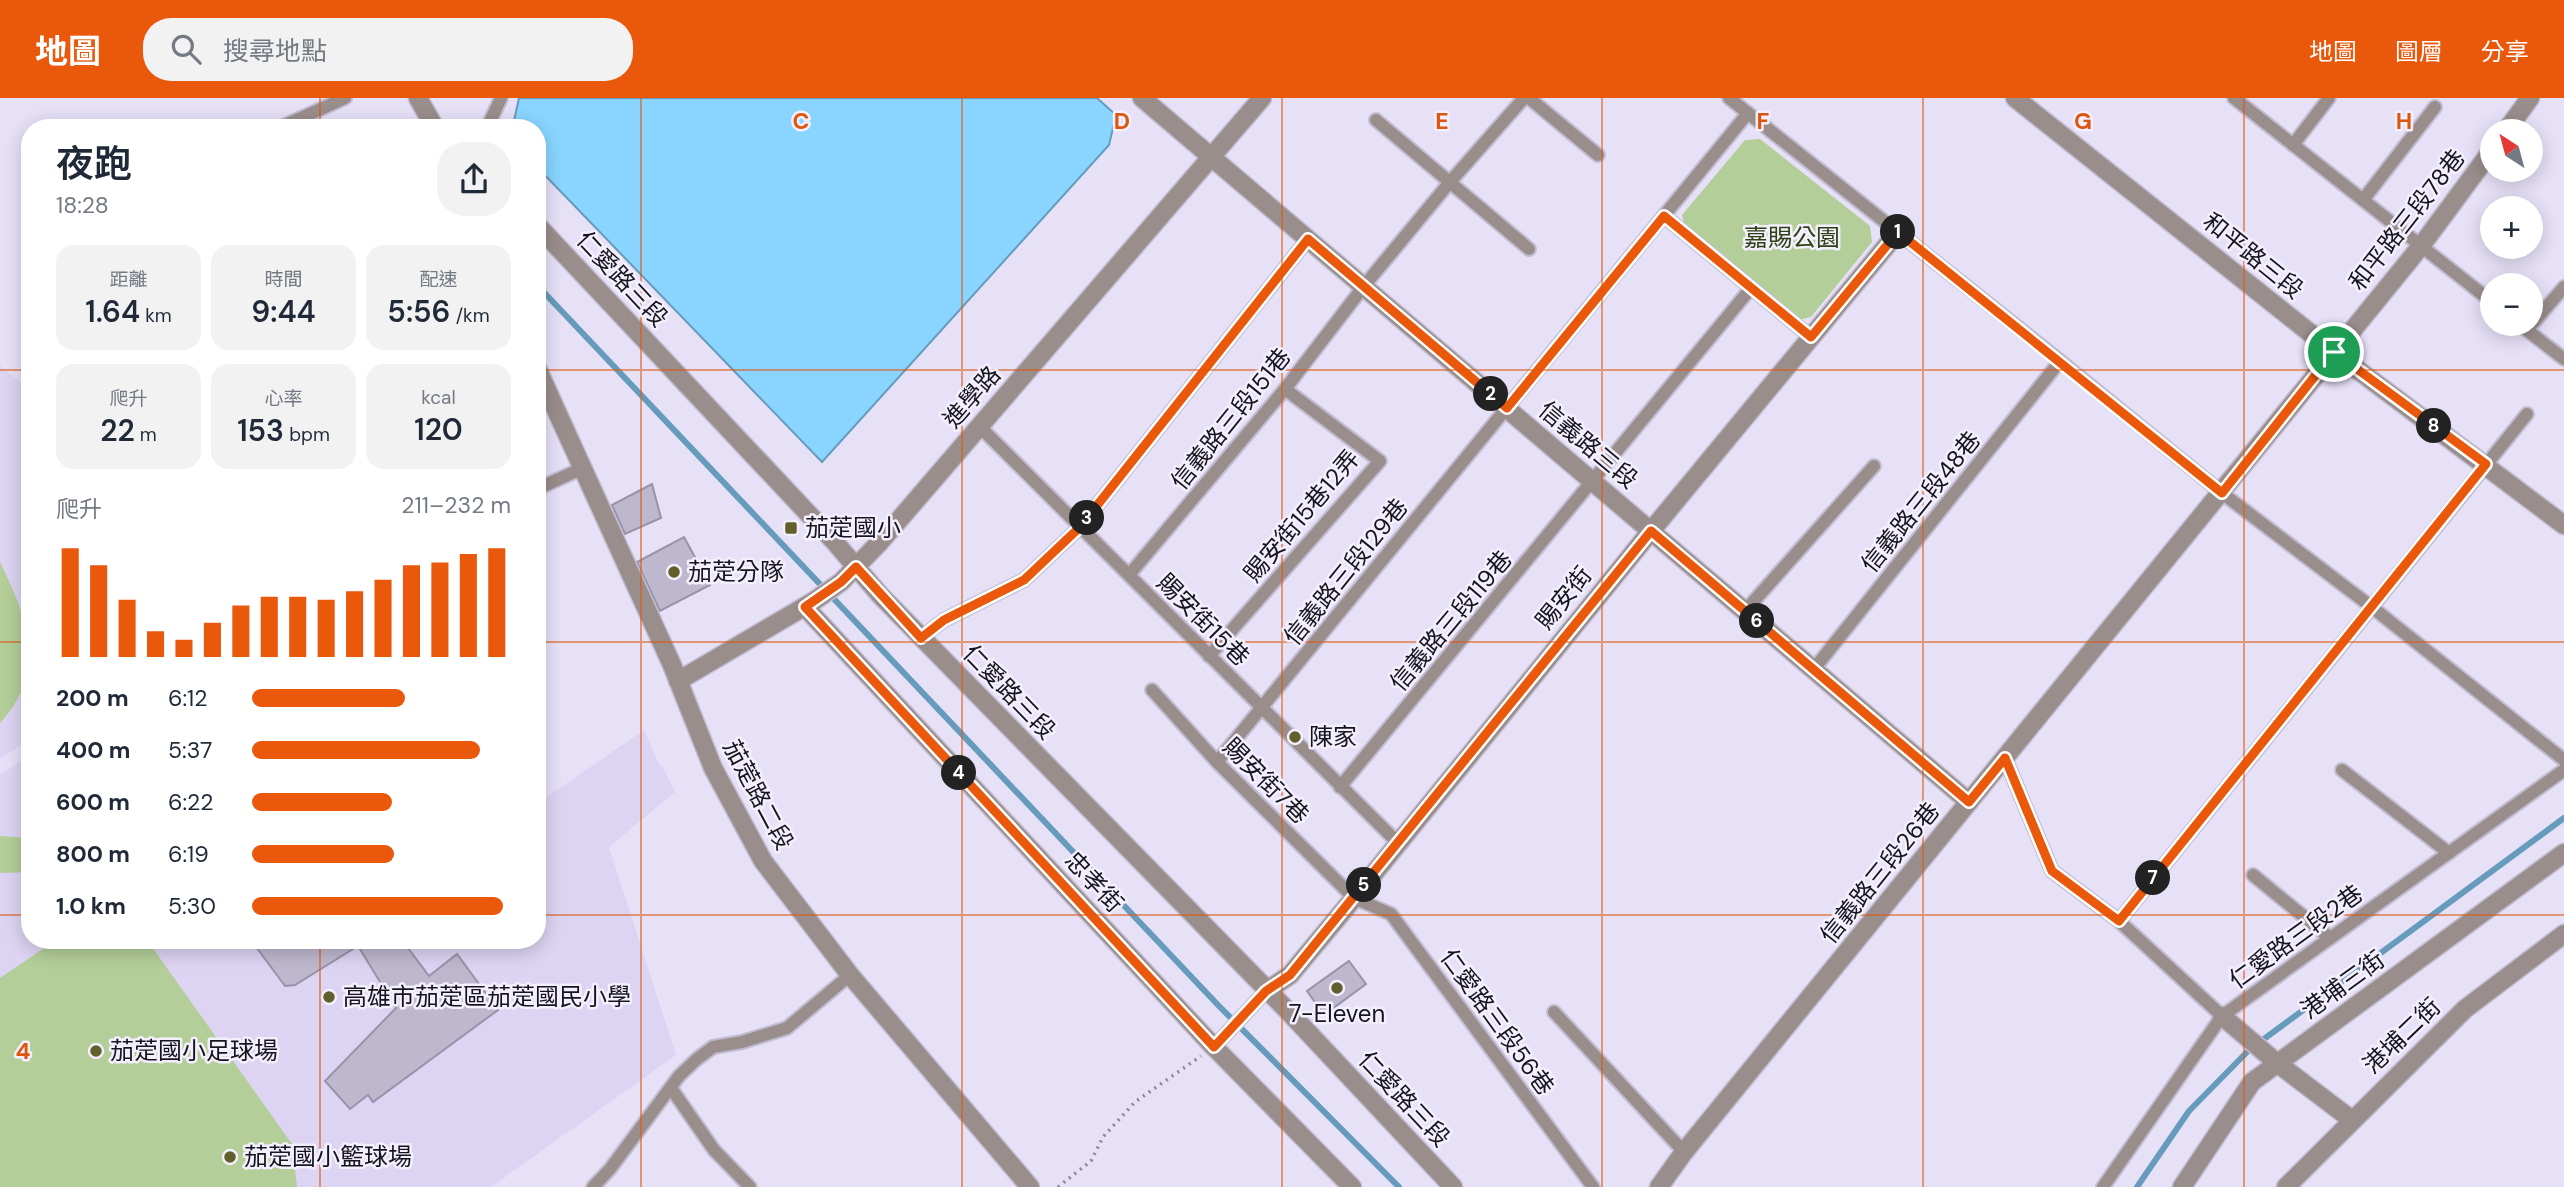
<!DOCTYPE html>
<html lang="zh-TW">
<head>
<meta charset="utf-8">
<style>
	body { margin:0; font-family:"DM Sans","Noto Sans TC",sans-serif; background:#f2f2f3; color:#1f2937; height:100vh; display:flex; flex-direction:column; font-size:26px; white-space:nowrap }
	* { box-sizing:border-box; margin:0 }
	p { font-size:23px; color:#747a83 }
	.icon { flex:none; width:38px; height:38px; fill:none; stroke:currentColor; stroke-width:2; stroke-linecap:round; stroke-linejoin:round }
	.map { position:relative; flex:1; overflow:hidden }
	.sheet { position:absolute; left:21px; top:21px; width:525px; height:830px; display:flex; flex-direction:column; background:#fff; border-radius:28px; box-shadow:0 4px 18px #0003 }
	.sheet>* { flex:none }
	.needle { width:46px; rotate:324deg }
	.tools { position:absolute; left:2480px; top:21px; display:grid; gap:14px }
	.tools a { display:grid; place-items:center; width:63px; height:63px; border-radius:50%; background:#fff; box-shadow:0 4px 18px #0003; font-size:35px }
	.pin { position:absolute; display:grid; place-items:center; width:60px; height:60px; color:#fff; margin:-30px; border:4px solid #fff; border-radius:50%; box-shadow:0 2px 7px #0007 }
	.km { position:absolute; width:35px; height:35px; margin:-18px; border-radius:50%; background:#222; color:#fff; font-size:19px; line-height:35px; text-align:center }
	.round { display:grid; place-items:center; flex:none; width:74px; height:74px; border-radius:28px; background:#f2f2f3 }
	.headline { display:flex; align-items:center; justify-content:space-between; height:119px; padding:0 35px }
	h1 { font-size:38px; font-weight:600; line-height:52px }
	.stats { display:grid; grid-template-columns:repeat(3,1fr); gap:10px; height:119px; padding:7px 35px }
	.stats div { display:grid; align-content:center; border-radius:18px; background:#f2f2f3; text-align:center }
	.stats b { font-size:30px; font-weight:600 }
	.stats small { font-size:19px; font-weight:400 }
	.stats p { font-size:19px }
	.chart { height:196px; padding:14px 35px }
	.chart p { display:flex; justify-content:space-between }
	.chart svg { width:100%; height:126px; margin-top:7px; stroke:#ea580c; stroke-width:6 }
	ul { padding:0 35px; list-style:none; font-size:23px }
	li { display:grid; grid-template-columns:112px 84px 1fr; align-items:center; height:52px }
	li i { height:18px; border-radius:9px; background:#ea580c }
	header { display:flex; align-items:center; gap:42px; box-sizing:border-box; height:98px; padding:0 35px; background:#ea580c; color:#fff }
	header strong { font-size:33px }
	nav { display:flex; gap:38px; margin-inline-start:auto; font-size:24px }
	.search { width:490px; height:63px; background:#f2f2f3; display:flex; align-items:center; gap:18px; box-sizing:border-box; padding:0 24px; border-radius:28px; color:#747a83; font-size:26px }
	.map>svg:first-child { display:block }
	.built { fill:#dcd4f2 }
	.green { fill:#b3ce98 }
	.water { fill:#89d5ff; stroke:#669bbb; stroke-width:2 }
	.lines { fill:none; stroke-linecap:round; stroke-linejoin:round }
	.stream { stroke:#669bbb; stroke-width:6 }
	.building { fill:#beb8ce; stroke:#9993a9; stroke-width:2 }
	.service-casing { stroke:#c1bcd0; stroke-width:16 }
	.minor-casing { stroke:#c1bcd0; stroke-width:21 }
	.tertiary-casing { stroke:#c1bcd0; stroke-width:21 }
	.path { stroke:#8a8697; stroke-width:3.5; stroke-dasharray:2 5; stroke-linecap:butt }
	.service { stroke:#9a8e8c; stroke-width:12 }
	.minor { stroke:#9a8e8c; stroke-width:18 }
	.tertiary { stroke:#9a8e8c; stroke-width:18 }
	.route-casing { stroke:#fff; stroke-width:14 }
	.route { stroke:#ea580c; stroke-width:9 }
	.grid { fill:none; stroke:#de560d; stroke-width:2; stroke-opacity:0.55 }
	.poi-dot { fill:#615f2c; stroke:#f3effd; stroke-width:2.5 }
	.labels { text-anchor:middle; stroke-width:5; stroke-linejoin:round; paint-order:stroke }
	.street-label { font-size:24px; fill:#16141c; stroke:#f3effd }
	.park-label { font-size:24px; fill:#2d4214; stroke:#f3effd }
	.poi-label { font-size:24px; fill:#16141c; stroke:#f3effd; text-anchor:start }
	.grid-label { font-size:23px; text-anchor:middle; font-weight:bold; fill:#de560d; stroke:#f3effd; stroke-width:5; stroke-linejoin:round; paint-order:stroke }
</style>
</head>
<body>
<header>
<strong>地圖</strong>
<div class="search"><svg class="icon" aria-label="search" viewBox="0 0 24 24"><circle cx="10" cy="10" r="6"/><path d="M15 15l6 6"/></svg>搜尋地點</div>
<nav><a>地圖</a><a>圖層</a><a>分享</a></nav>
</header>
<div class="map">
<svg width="2564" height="1089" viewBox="0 0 2564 1089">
	<rect width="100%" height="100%" fill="#e7e1f8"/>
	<!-- built -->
	<g class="built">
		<polygon points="0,268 30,292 30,641 0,661"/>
		<polygon points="644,632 660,668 662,668 675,694 609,749 676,957 491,1089 0,1089 0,677 30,657 30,842 537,842 537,706"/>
	</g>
	<!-- green -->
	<g class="green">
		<polygon points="1760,41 1870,128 1872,144 1811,219 1799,222 1685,130 1682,117 1745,42"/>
		<path d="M0,464C27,521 49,571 0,625Z"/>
		<polygon points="0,738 30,740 30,774 0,775"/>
		<polygon points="56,842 147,842 292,1046 297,1089 0,1089 0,880"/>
	</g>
	<!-- water -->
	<polygon class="water" points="519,0 1097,0 1116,17 1109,47 822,364 537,69 537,30 514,30 513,27"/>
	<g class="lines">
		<!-- stream -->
		<g class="stream">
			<polyline points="537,187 1218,907 1399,1089"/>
			<polyline points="2137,1089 2189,1013 2249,952 2564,720"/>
		</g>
	</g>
	<!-- building -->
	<g class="building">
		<polygon points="652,386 661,420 625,436 612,407"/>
		<polygon points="684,439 710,487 660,513 637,464"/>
		<polygon points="251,842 402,842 429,878 457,856 498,912 373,1004 368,997 350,1011 325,983 396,910 358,848 295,887 285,888"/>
		<polygon points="1349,863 1366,886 1324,917 1307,893"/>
	</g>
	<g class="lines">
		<!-- service casing -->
		<g class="service-casing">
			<g id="service">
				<polyline points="1529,0 1598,57"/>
				<polyline points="1729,0 2060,263 2222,395 2373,510 2564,662"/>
				<polyline points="2234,0 2492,204"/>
				<polyline points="1376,22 1529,151"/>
				<polyline points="279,30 345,0"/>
				<polyline points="487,30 501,0"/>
				<polyline points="2293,47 2329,0"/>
				<polyline points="2363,102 2435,9"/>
				<polyline points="1664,118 1811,239"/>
				<polyline points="2519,226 2564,261"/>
				<polyline points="2527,232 2564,189"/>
				<polyline points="979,328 1398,745"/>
				<polyline points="537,391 583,370"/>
				<polyline points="1129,477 1285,291 1364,188 1450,84 1524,0"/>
				<polyline points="1745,513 1874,368"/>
				<polyline points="921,540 944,522 1024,482 1080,429 1308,141"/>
				<polyline points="1209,558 1380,363 1285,291"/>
				<polyline points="1814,571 2060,263"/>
				<polyline points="1152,592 1217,664 1354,800 1391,816 1593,1089"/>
				<polyline points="2005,660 2052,773 2119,823 2222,918"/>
				<polyline points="1217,664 1748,15"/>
				<polyline points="2342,672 2449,755"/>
				<polyline points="1340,689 1751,190"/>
				<polyline points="2253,777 2330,840"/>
				<polyline points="2119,823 2527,316"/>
				<polyline points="1554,914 1684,1054"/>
				<polyline points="1214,949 1266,893"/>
				<polyline points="671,990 714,1052 750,1089"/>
				<polyline points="593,1089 610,1071 679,978 697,961 713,949 742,944 787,930 850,877"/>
				<polyline points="2103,1089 2222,918 2564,672"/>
			</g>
		</g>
		<!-- minor casing -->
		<g class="minor-casing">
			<g id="minor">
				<polyline points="1142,0 1969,704"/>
				<polyline points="2015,0 2334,254 2564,427"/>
				<polyline points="2506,33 2530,0"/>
				<polyline points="805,509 1214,949 1352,1089"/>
				<polyline points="678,583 814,503 841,484 880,444 1262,0"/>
				<polyline points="1266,893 1290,877 1354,800 1651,433 1898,134"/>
				<polyline points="2222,918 2277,965 2352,1022"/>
				<polyline points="1659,1089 1684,1054 2421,148 2492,52"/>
				<polyline points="2182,1089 2252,984 2564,755"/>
				<polyline points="2286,1089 2465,911 2564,836"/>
			</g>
		</g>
		<!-- tertiary casing -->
		<g class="tertiary-casing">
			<g id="tertiary">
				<polyline points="418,0 435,30"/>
				<polyline points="537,127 833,442 880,497 1288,913 1453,1089"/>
				<polyline points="537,270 672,567 713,670 763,763 850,877 1030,1089"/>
			</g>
		</g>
		<!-- path -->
		<polyline class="path" points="1058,1089 1091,1063 1103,1039 1135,1004 1201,958"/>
		<!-- service -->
		<use href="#service" class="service"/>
		<!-- minor -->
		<use href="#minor" class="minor"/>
		<!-- tertiary -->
		<use href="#tertiary" class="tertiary"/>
	</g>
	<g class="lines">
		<!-- route casing -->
		<g class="route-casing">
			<polygon id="route" points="1664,118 1811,239 1898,134 2222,395 2334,254 2486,366 2119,823 2052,773 2005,660 1969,704 1651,433 1290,877 1266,893 1214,949 805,509 841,484 856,469 921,540 944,522 1024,482 1080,429 1308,141 1507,310"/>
		</g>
		<!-- route -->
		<use href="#route" class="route"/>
	</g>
	<!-- grid -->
	<path class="grid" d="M320,0V30M641,0V1089M962,0V1089M1282,0V1089M1602,0V1089M1923,0V1089M2244,0V1089M0,272H30M537,272H2564M0,544H30M537,544H2564M0,817H30M537,817H2564M320,842V1089"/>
	<!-- markers -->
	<g class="poi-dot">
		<rect x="784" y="423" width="14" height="14" rx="3.5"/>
		<circle cx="674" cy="474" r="7"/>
		<circle cx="1295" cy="639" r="7"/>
		<circle cx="1337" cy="890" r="7"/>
		<circle cx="329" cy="899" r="7"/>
		<circle cx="96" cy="953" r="7"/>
		<circle cx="230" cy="1059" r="7"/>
	</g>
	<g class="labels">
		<!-- street labels -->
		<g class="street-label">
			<text transform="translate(2407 122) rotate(-52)" y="8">和平路三段78巷</text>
			<text transform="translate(2253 158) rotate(39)" y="8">和平路三段</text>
			<text transform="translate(622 181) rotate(47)" y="8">仁愛路三段</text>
			<text transform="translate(972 299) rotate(-49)" y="8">進學路</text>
			<text transform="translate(1231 321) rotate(-51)" y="8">信義路三段151巷</text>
			<text transform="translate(1588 347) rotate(40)" y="8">信義路三段</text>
			<text transform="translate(1921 404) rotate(-51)" y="8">信義路三段48巷</text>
			<text transform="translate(1302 418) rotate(-50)" y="8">賜安街15巷12弄</text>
			<text transform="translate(1346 474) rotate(-51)" y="8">信義路三段129巷</text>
			<text transform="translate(1564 500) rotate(-51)" y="8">賜安街</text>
			<text transform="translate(1203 522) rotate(45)" y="8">賜安街15巷</text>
			<text transform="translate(1451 523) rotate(-50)" y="8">信義路三段119巷</text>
			<text transform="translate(1009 594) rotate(46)" y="8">仁愛路三段</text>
			<text transform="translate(1266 683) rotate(45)" y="8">賜安街7巷</text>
			<text transform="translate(758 697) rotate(62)" y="8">茄萣路二段</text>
			<text transform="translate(1880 775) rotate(-51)" y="8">信義路三段26巷</text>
			<text transform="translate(1094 784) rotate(47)" y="8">忠孝街</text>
			<text transform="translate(2296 839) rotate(-36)" y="8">仁愛路三段2巷</text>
			<text transform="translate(2343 887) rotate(-36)" y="8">港埔三街</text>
			<text transform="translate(1497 924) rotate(54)" y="8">仁愛路三段56巷</text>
			<text transform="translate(2402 938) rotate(-44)" y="8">港埔二街</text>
			<text transform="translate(1404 1001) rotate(47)" y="8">仁愛路三段</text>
		</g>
		<!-- park labels -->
		<g class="park-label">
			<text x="1792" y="148">嘉賜公園</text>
		</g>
		<!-- poi labels -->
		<g class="poi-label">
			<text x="805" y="438">茄萣國小</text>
			<text x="688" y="482">茄萣分隊</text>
			<text x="1309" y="647">陳家</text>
			<text x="343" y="907">高雄市茄萣區茄萣國民小學</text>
			<text x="1337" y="924" text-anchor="middle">7-Eleven</text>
			<text x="110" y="961">茄萣國小足球場</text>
			<text x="244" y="1067">茄萣國小籃球場</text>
		</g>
	</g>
	<g class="grid-label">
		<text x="801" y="31">C</text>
		<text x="1122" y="31">D</text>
		<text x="1442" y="31">E</text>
		<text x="1763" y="31">F</text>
		<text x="2083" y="31">G</text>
		<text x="2404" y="31">H</text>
		<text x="23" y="961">4</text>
	</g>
</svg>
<div class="tools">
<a><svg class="needle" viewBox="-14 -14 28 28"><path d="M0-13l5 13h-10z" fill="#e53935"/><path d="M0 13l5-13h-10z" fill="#747a83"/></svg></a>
<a>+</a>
<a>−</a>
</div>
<div class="pin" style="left:2334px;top:254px;background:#1e9e55"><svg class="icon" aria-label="arrive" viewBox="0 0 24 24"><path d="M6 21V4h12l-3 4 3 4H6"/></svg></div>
<b class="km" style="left:1898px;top:134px">1</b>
<b class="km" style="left:1491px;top:296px">2</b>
<b class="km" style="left:1087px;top:420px">3</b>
<b class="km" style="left:959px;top:675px">4</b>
<b class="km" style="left:1364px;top:787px">5</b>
<b class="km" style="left:1757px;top:523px">6</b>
<b class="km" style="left:2153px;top:780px">7</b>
<b class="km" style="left:2434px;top:328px">8</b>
<section class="sheet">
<div class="headline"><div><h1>夜跑</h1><p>18:28</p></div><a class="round"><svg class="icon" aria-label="share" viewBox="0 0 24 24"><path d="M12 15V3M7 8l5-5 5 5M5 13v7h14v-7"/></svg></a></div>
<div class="stats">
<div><p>距離</p><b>1.64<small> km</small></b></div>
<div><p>時間</p><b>9:44</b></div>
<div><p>配速</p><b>5:56<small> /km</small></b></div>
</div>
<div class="stats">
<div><p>爬升</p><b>22<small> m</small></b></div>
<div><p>心率</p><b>153<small> bpm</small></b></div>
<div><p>kcal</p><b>120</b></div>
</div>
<div class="chart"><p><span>爬升</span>211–232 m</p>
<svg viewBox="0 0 160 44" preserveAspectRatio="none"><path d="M5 44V6M15 44V12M25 44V24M35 44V35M45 44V38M55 44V32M65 44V26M75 44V23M85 44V23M95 44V24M105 44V21M115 44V17M125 44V12M135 44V11M145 44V8M155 44V6"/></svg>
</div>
<ul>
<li><b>200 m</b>6:12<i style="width:59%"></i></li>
<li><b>400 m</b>5:37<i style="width:88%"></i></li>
<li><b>600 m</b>6:22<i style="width:54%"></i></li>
<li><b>800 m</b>6:19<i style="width:55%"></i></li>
<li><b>1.0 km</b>5:30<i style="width:97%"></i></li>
</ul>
</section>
</div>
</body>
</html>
